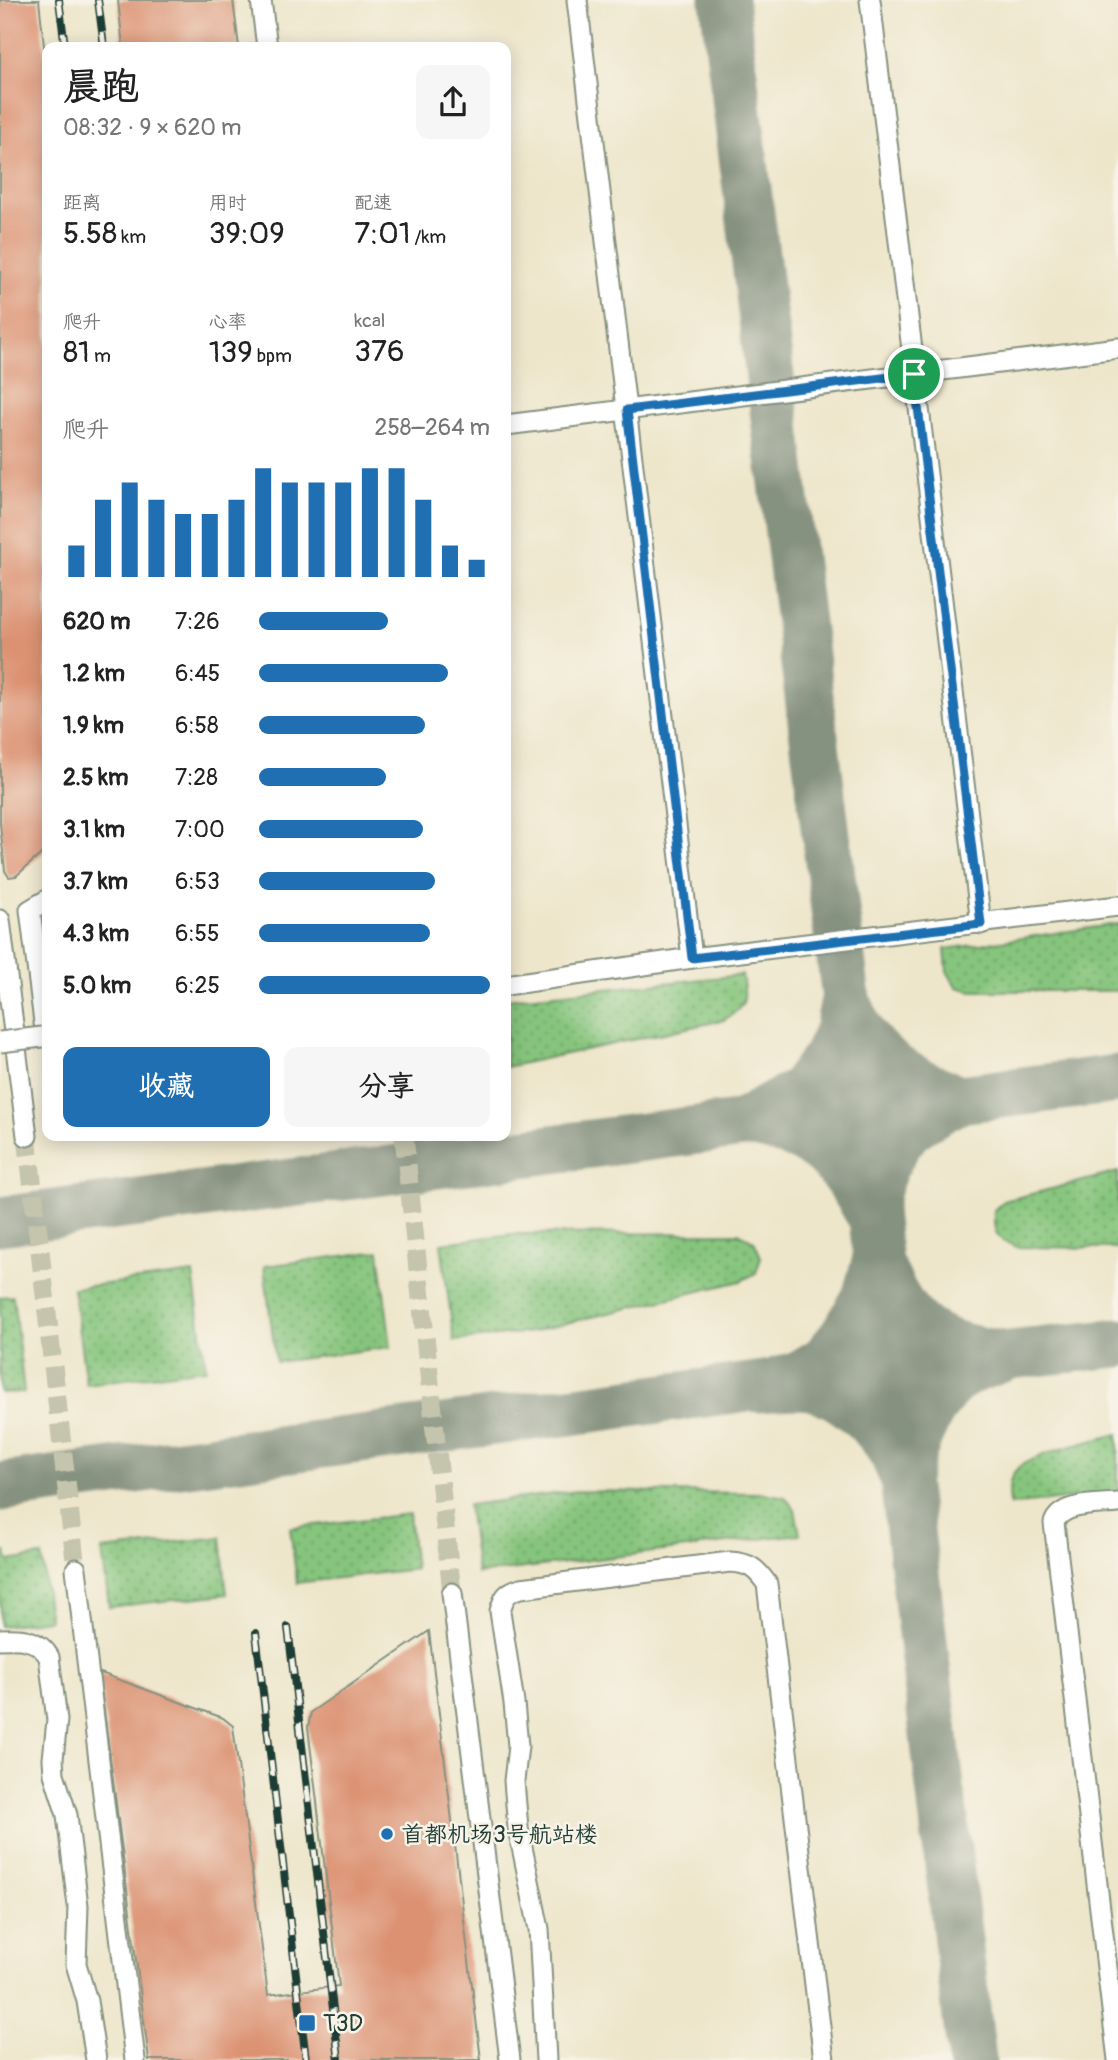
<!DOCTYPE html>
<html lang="zh">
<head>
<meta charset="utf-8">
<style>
	body { margin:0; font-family:Pangolin,"LXGW WenKai TC",sans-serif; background:#f6f6f6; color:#222; height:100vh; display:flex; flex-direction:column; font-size:26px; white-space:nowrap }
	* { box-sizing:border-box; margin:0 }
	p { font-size:23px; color:#767676 }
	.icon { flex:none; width:38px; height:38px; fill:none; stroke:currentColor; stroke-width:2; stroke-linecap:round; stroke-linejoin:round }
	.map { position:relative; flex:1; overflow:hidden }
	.sheet { position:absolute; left:42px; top:42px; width:469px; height:1099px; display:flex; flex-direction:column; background:#fff; border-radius:14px; box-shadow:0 4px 18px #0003 }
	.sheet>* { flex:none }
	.pin { position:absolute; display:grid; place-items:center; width:60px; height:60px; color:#fff; margin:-30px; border:4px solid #fff; border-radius:50%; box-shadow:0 2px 7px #0007 }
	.round { display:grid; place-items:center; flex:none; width:74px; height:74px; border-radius:14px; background:#f6f6f6 }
	.headline { display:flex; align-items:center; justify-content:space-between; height:119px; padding:0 21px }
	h1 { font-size:38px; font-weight:600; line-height:52px }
	.stats { display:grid; grid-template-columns:repeat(3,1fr); gap:10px; height:119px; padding:7px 21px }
	.stats div { display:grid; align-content:center }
	.stats b { font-size:30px; font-weight:600 }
	.stats small { font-size:19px; font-weight:400 }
	.stats p { font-size:19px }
	.chart { height:196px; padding:14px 21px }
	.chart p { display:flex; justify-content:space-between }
	.chart svg { width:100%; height:126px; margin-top:7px; stroke:#1f6fb2; stroke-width:6 }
	.primary-button { display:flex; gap:14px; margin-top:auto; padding:14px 21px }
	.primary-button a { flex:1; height:80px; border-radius:14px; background:#1f6fb2; color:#fff; font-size:28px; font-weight:600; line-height:80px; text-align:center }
	.primary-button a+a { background:#f6f6f6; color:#222 }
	ul { padding:0 21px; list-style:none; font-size:23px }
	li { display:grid; grid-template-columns:112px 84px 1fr; align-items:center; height:52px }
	li i { height:18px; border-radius:9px; background:#1f6fb2 }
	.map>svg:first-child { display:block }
	.grass { fill:url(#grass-dots); stroke:#528158; stroke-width:2 }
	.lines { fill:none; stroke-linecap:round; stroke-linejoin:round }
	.taxiway { stroke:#869280; stroke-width:49 }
	.building { fill:#dc9272 }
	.minor-tunnel { stroke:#c5c4ad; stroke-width:19; stroke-dasharray:19 10; stroke-linecap:butt }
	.minor-casing { stroke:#869280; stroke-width:23 }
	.minor { stroke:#fff; stroke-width:19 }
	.rail-casing { stroke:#1f3d34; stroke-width:8 }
	.rail { stroke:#f7f3e8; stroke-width:5; stroke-dasharray:16; stroke-linecap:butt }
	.minor-bridge-casing { stroke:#869280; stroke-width:23; stroke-linecap:butt }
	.minor-bridge { stroke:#fff; stroke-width:19 }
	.route-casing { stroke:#fff; stroke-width:14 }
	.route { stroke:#1f6fb2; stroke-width:9 }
	.poi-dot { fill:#1f6fb2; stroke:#f7f3e8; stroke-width:2.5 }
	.labels { text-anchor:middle; stroke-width:5; stroke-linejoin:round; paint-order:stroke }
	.poi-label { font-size:23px; fill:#1f3d34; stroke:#f7f3e8; text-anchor:start }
</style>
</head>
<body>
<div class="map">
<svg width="1118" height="2060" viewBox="0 0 1118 2060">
	<defs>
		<pattern id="grass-dots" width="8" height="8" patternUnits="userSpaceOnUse" patternTransform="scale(1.75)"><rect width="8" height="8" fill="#86c57d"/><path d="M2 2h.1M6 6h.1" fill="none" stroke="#6da167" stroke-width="1.8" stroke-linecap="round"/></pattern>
	</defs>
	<rect width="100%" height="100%" fill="#f7f3e8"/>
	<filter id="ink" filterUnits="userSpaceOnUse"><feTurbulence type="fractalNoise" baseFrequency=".0143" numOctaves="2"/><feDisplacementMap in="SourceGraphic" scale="14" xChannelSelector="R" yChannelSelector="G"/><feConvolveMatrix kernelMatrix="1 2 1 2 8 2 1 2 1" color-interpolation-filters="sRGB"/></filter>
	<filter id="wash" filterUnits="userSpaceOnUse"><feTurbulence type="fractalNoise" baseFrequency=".00686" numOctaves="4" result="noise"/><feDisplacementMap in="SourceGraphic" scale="28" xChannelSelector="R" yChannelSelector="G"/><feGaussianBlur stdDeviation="1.57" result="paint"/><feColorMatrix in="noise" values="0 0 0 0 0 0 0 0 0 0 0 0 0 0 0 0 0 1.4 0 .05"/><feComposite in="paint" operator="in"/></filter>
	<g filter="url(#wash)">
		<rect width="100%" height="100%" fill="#eee6cb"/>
		<!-- grass -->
		<g class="grass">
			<polygon points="1118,924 1118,991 972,991 956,987 947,971 945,949"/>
			<path d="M742,975C746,1001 747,1006 724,1020L506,1067V999Z"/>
			<path d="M1118,1172V1248L1016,1247C995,1238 993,1232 994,1210L1004,1201Z"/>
			<polygon points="738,1233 754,1241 761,1257 756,1273 741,1281 530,1332 454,1341 441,1243 513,1234"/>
			<polygon points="379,1251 391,1347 276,1362 264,1266"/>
			<polygon points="193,1273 206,1369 86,1384 73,1288"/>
			<polygon points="13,1296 24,1392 0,1393 0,1297"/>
			<path d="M1118,1434V1493L1010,1505C1009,1492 1007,1479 1017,1469C1033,1453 1094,1441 1118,1434Z"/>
			<polygon points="577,1491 763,1493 785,1497 795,1510 800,1534 477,1574 468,1505"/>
			<polygon points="409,1514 415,1569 297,1583 290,1528"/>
			<polygon points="221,1537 227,1594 109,1607 102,1550"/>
			<polygon points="6,1552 8,1561 42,1556 49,1620 0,1626 0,1553"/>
		</g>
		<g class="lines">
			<!-- taxiway -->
			<g class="taxiway">
				<polyline points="724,0 891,1368 972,2060"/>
				<path d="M844,1005L839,1031L826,1058L801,1091L743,1123C809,1130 836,1154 868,1211"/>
				<path d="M850,1009C855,1019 858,1030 865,1039C888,1070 924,1086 960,1099C945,1108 914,1121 904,1135C888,1155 875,1183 873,1207"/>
				<polyline points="0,1221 859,1109 960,1099 1118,1079"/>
				<path d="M876,1262L866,1298L843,1337L824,1360L801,1374L759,1388C775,1387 800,1383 815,1387C849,1396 889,1436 900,1469"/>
				<path d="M883,1272C911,1337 941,1345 1007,1356C993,1362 967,1369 956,1379C932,1398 913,1443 907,1472"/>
				<polyline points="0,1487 891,1368 1118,1343"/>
			</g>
		</g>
		<g id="blocks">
			<!-- building -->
			<g class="building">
				<polygon points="0,0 39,0 47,74 47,849 16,876 9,877 5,871 0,824"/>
				<polygon points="118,0 233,0 239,47 123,47"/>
				<polygon points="429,1631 481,2060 149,2060 100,1679 101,1673 223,1718 233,1726 268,1995 339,1986 308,1727 311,1712"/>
			</g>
		</g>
	</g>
	<g filter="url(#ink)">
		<use href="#blocks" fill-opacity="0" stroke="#869280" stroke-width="2"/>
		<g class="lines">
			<!-- minor-tunnel -->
			<g class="minor-tunnel">
				<polyline points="27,1136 76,1569"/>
				<polyline points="404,1136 452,1593"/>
			</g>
			<!-- minor casing -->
			<g class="minor-casing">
				<g id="minor">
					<polyline points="261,0 267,47"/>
					<polyline points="577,0 692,958"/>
					<polyline points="870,0 981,924"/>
					<polyline points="506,425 1118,348"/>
					<polyline points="47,900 30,910 45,1030 47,1031"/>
					<polyline points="0,920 27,1136"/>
					<polyline points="506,985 692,958 1118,906"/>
					<polyline points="76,1569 135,2060"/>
					<polyline points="452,1593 510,2060"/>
					<path d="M0,1639C20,1638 38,1638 49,1657L57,1720L53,1759L54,1774L67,1815L78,1906L76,1964L87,2001L96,2060"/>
					<path d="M546,2060L539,1929L518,1828L514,1781L518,1746L514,1703L500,1611C504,1597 506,1592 521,1588L730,1562C749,1563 756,1568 767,1584L824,2060"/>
					<path d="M1118,2060L1054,1523C1061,1502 1099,1505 1118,1503"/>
				</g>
			</g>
			<!-- minor -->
			<use href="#minor" class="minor"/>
			<!-- rail casing -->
			<g class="rail-casing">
				<g id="rail">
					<polyline points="59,0 65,47"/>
					<polyline points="98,0 104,47"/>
					<polyline points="288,1627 339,2060"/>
					<polyline points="256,1633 306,2060"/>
				</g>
			</g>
			<!-- rail -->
			<use href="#rail" class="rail"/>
			<!-- minor-bridge casing -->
			<g class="minor-bridge-casing">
				<polyline id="minor-bridge" points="0,1042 42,1037"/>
			</g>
			<!-- minor-bridge -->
			<use href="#minor-bridge" class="minor-bridge"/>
		</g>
	</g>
	<g class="lines" filter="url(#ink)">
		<!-- route casing -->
		<g class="route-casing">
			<polygon id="route" points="914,374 981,924 692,958 627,410"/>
		</g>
		<!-- route -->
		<use href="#route" class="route"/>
	</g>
	<!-- markers -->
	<g class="poi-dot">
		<circle cx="387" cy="1834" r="7"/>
		<rect x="298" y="2014" width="18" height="18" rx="3.5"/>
	</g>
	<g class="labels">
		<!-- poi labels -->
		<g class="poi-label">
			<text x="401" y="1842">首都机场3号航站楼</text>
			<text x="323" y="2031">T3D</text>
		</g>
	</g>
</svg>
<div class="pin" style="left:914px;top:374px;background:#1e9e55"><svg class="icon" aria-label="arrive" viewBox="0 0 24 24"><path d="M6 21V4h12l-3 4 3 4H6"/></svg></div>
<section class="sheet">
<div class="headline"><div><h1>晨跑</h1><p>08:32 · 9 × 620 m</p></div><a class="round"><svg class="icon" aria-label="share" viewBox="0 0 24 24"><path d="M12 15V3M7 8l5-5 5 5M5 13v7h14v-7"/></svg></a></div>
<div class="stats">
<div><p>距离</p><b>5.58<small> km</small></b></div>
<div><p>用时</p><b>39:09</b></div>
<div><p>配速</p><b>7:01<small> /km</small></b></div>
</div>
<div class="stats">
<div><p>爬升</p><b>81<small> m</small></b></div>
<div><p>心率</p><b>139<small> bpm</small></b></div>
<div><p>kcal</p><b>376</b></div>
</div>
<div class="chart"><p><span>爬升</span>258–264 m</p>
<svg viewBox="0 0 160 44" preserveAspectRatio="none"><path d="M5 44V33M15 44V17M25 44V11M35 44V17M45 44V22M55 44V22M65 44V17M75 44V6M85 44V11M95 44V11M105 44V11M115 44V6M125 44V6M135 44V17M145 44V33M155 44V38"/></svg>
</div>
<ul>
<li><b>620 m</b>7:26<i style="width:56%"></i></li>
<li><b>1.2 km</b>6:45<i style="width:82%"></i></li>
<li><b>1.9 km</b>6:58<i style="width:72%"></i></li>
<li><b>2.5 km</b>7:28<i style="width:55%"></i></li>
<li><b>3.1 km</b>7:00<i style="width:71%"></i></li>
<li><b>3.7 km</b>6:53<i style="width:76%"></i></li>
<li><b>4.3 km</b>6:55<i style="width:74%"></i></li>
<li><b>5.0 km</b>6:25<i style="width:100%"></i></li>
</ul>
<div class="primary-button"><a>收藏</a><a>分享</a></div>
</section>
</div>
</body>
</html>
